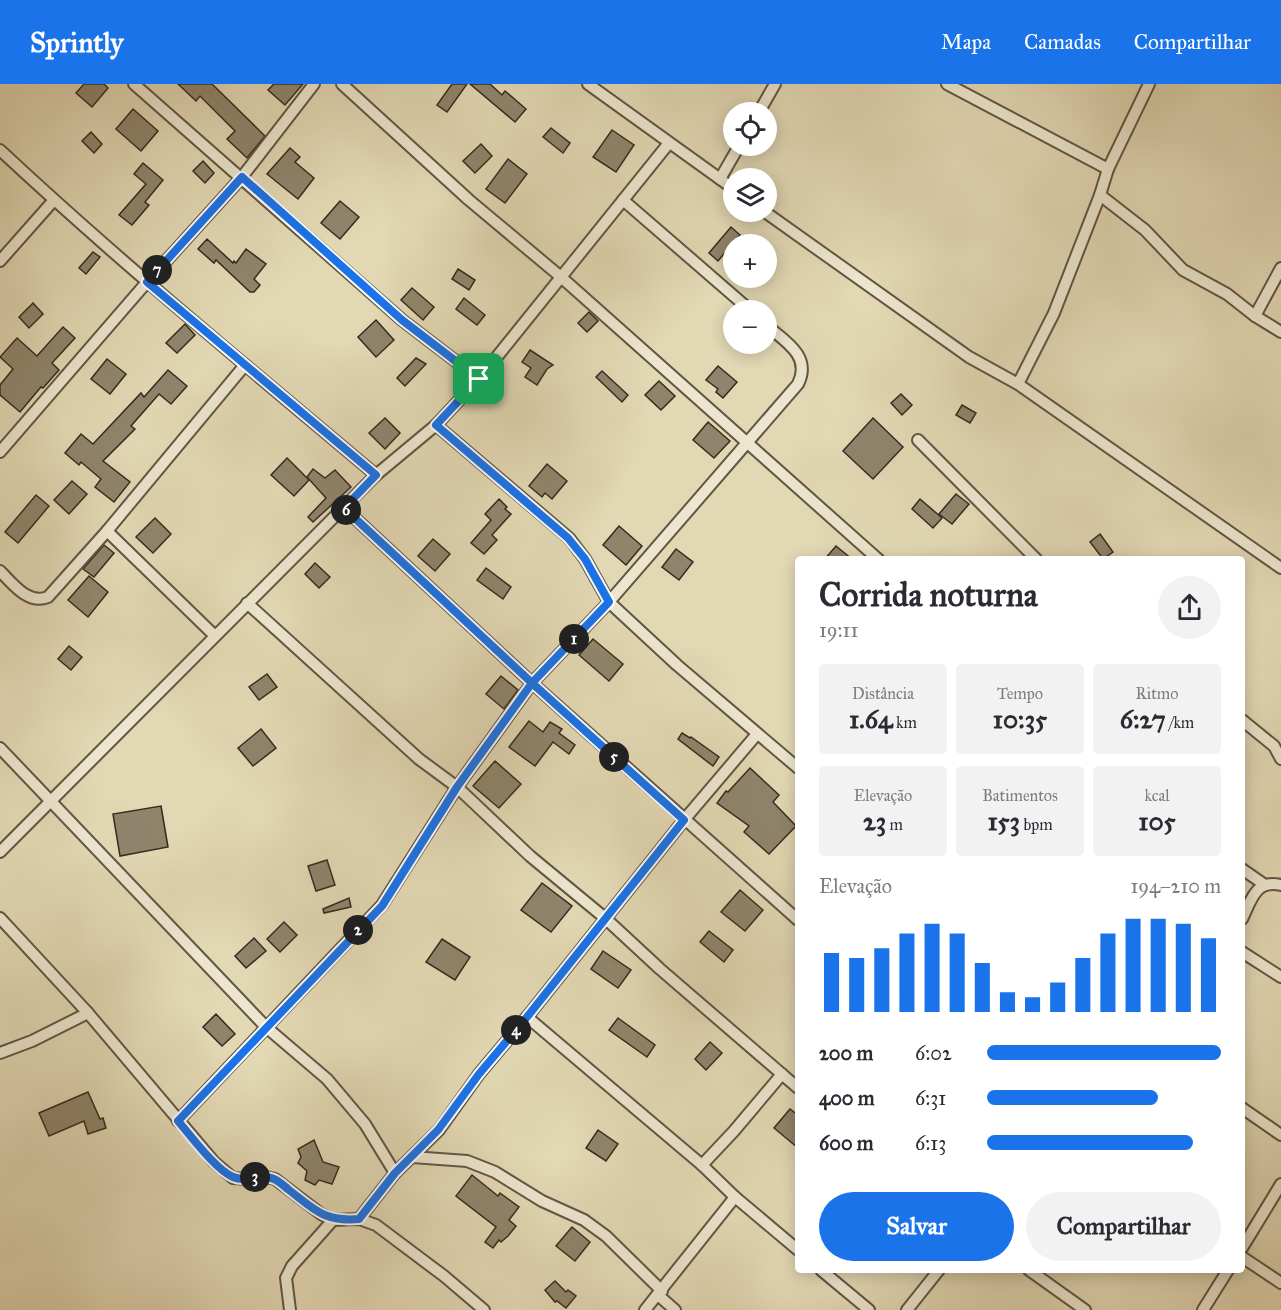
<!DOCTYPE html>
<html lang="pt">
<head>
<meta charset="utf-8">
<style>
	body { margin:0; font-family:"IM FELL Great Primer",serif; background:#f2f2f3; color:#2b2b33; height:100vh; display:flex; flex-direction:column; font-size:22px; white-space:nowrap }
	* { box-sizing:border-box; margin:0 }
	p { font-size:20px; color:#7c7c81 }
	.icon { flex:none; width:33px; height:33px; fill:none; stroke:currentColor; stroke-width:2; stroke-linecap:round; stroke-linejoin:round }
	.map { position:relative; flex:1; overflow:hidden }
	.drawer { position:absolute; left:795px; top:472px; width:450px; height:717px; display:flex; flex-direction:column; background:#fff; border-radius:6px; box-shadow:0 3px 15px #0003 }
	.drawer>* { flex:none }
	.buttons { position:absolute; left:723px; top:18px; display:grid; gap:12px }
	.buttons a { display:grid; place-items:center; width:54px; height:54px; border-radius:50%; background:#fff; box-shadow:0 3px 15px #0003; font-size:30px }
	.pin { position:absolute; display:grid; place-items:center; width:51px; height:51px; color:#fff; margin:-26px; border-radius:12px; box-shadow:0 3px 9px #0006 }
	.km { position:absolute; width:30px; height:30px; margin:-15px; border-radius:50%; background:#222; color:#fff; font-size:16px; line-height:30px; text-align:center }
	.round { display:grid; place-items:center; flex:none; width:63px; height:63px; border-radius:32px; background:#f2f2f3 }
	.headline { display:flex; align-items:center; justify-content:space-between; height:102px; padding:0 24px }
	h1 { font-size:33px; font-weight:700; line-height:45px }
	.stats { display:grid; grid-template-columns:repeat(3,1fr); gap:9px; height:102px; padding:6px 24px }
	.stats div { display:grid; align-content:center; border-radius:6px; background:#f2f2f3; text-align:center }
	.stats b { font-size:26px; font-weight:700 }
	.stats small { font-size:16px; font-weight:400 }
	.stats p { font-size:16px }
	.chart { height:168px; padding:12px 24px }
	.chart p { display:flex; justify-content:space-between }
	.chart svg { width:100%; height:108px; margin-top:6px; stroke:#1a73e8; stroke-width:6 }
	.action { display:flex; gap:12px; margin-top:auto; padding:12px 24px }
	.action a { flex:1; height:69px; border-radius:36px; background:#1a73e8; color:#fff; font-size:24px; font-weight:700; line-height:69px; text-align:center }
	.action a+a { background:#f2f2f3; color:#2b2b33 }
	ul { padding:0 24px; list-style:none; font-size:20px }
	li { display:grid; grid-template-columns:96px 72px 1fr; align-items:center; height:45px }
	li i { height:15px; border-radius:8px; background:#1a73e8 }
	header { display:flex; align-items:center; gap:36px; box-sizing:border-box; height:84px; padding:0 30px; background:#1a73e8; color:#fff }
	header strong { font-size:28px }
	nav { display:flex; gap:33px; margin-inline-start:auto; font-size:21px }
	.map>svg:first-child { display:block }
	.building { fill:#8f856c; stroke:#362b1f; stroke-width:1.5 }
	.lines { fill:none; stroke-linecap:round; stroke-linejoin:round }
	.street-casing { stroke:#615644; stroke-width:14 }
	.street { stroke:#ece6ce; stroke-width:10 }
	.route-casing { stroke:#fff; stroke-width:12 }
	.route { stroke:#1a73e8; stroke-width:8 }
</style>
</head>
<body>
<header>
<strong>Sprintly</strong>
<nav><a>Mapa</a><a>Camadas</a><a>Compartilhar</a></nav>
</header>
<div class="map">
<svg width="1281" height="1226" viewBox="0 0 1281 1226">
	<rect width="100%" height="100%" fill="#e2d8b4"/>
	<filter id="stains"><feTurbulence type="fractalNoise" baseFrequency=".00333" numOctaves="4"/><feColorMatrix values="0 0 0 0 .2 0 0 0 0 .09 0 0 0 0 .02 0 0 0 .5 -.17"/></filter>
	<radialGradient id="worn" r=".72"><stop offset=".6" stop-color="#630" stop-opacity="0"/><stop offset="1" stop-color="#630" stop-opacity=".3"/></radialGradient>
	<!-- building -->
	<g class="building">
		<polygon points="84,0 104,0 108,4 92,23 76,9"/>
		<polygon points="178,0 212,0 265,52 247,74 227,55 235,47 200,12 196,17"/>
		<polygon points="274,0 303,0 285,21 268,6"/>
		<polygon points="452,0 467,0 447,28 437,21"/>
		<polygon points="470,0 490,0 502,11 505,7 526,25 515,38"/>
		<polygon points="133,25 158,47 141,67 116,45"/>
		<polygon points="551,44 570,59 563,69 543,53"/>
		<polygon points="612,46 634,61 616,88 593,73"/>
		<polygon points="91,48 102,60 94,69 82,57"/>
		<polygon points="481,60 492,72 475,89 463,77"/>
		<polygon points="290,64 300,73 295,78 314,94 298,115 267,90"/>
		<polygon points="508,75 527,90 505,119 486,105"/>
		<polygon points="203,77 214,89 205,99 193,87"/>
		<polygon points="143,79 163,96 145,118 149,121 132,141 119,131 146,100 134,90"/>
		<polygon points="340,117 359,133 340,155 321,139"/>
		<polygon points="731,143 740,151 718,177 709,169"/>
		<polygon points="207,155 233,179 234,177 236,179 246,165 266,180 254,195 260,201 254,208 250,208 216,176 214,179 198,165"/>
		<polygon points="93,168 100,173 86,190 79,184"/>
		<polygon points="458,185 475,196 469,206 452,195"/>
		<polygon points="412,204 434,223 423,236 401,216"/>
		<polygon points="464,214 485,231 477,241 456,225"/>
		<polygon points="33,219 43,230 29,244 19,233"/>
		<polygon points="589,228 598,237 587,248 578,239"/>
		<polygon points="376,236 394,256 376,273 358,253"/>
		<polygon points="185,240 195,251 177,269 166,259"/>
		<polygon points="63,243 75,254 52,279 59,286 43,304 41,303 20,328 0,311 0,301 13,285 0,273 17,254 37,272"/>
		<polygon points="530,266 553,281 547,285 537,301 525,293 531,284 522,278"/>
		<polygon points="416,274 426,280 405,302 397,294"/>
		<polygon points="107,275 126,290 110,310 91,295"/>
		<polygon points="718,282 737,298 723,314 716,308 718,305 706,296"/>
		<polygon points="168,286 187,302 171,320 159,310 131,342 135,345 103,377 130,398 114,418 95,403 101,395 81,378 79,381 65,369 81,350 93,360 141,309 144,313"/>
		<polygon points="602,287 628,311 622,318 596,293"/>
		<polygon points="659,297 675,312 661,326 645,311"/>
		<polygon points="901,310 912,321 902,331 891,319"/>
		<polygon points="962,321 976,329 970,339 956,331"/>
		<polygon points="385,334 400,349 385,365 369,349"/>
		<polygon points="873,334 903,363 873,395 843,367"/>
		<polygon points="708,338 730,357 714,374 693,356"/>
		<polygon points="287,374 309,396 294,412 271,391"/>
		<polygon points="547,380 567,397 552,415 545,409 542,413 529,402"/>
		<polygon points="313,385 325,394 335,386 351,403 313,438 308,433 326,414 307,393"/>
		<polygon points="72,397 87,410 69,430 54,416"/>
		<polygon points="956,410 969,420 952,440 939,430"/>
		<polygon points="36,411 49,422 18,459 5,448"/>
		<polygon points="499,415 507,423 505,425 511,430 492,451 497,456 484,470 471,459 491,436 485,430"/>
		<polygon points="920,415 942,434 933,444 912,425"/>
		<polygon points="155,434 171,450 153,469 136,453"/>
		<polygon points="619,442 642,462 626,481 603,461"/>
		<polygon points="1100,450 1113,468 1103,475 1090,458"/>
		<polygon points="433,455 450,470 435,487 418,472"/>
		<polygon points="104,461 114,469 94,493 83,485"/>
		<polygon points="836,462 853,476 824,476"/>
		<polygon points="676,465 693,478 679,496 662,483"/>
		<polygon points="315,479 330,493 319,504 305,490"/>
		<polygon points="486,484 511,503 503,515 477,496"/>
		<polygon points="89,492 108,508 88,533 68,516"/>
		<polygon points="593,555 623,580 609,597 579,571"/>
		<polygon points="69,562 82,573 71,586 58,575"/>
		<polygon points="267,590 277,603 259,616 249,603"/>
		<polygon points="501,592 518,606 504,625 486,610"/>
		<polygon points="529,637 543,648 550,638 562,645 559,649 575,661 569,670 553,658 535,682 509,663"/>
		<polygon points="261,645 276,664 253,682 238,664"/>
		<polygon points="682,649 690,654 691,653 719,673 713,682 678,655"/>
		<polygon points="495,677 521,700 499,724 473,702"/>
		<polygon points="750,684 779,711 773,718 796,742 769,770 744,748 749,742 717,719 726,707 728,708"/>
		<polygon points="161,722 168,763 120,772 113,730"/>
		<polygon points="327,776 335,801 316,807 308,782"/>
		<polygon points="542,799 572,822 551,848 521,826"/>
		<polygon points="740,806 763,826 745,847 721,828"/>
		<polygon points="349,814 351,823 324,829 323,825"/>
		<polygon points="284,838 297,851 280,868 267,855"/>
		<polygon points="709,847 733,866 724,878 700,858"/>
		<polygon points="254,854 266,867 246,884 235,872"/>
		<polygon points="442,855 470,873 455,896 426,878"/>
		<polygon points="603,867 631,886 618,904 591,885"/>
		<polygon points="216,930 235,950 222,962 203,943"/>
		<polygon points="618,934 655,961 647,973 609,946"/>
		<polygon points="710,958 722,969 706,986 695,975"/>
		<polygon points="88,1008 100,1035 103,1034 106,1044 88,1050 84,1037 49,1052 39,1029"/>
		<polygon points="790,1025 798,1031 798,1064 774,1044"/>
		<polygon points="598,1046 618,1060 606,1077 586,1064"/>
		<polygon points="314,1056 323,1078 339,1083 332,1100 319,1096 315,1101 305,1096 307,1087 298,1079 301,1073 298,1065"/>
		<polygon points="472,1091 498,1112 500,1109 519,1123 509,1136 516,1142 508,1152 501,1158 499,1156 493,1164 485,1158 496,1143 456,1112"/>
		<polygon points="572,1143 590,1158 575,1177 556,1162"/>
		<polygon points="555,1197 566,1208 568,1206 576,1212 566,1224 557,1217 555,1218 545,1206"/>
	</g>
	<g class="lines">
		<!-- street casing -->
		<g class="street-casing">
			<g id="street">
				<polyline points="134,0 402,236 479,295"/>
				<polyline points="342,0 469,116 561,193 879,476"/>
				<polyline points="588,0 734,105"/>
				<polyline points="947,0 1108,85"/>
				<polyline points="1149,0 1108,85 1100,111 1145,146 1183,186 1227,210 1255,232 1281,248"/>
				<polyline points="759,28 775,0"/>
				<path d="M0,66C121,179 249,284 376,391"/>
				<polyline points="720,95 739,62"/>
				<polyline points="623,116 750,226"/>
				<polyline points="765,128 969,273 1018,300 1281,484"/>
				<polyline points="0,177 54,116"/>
				<polyline points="1255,232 1281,184"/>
				<polyline points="1018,300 1054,229 1100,111"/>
				<polyline points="436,341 569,454 585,475 609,518 677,581 798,684"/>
				<polyline points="918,356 1037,476"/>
				<polyline points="0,368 147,198 242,93 314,0"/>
				<polyline points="344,424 532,599 798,836"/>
				<polyline points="107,447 214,551"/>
				<path d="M0,487C13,500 28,521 48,513L107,447L245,281"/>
				<polyline points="247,519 419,675 457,703 530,772 605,834 660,885 798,1004"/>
				<polyline points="1242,636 1274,662 1281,675"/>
				<polyline points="0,664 266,943 327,995 365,1040 395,1089"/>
				<polyline points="0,768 376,391 436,341 479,295 669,59"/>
				<polyline points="1242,785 1265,801"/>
				<polyline points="0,834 88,929 214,1078 233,1094 248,1095 262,1092 275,1095 321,1130 333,1136 359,1135 376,1141 444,1192 484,1226"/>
				<path d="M1242,835C1251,817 1255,795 1281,801"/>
				<polyline points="1242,868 1281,893"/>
				<polyline points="527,933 702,1081"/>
				<polyline points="0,969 32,957 88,929"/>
				<polyline points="782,990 734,1047 702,1081 735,1113 798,1166"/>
				<polyline points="1242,1024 1281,1051"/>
				<path d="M178,1037L382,821L457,703L532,599L609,518L798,300C812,272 785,257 766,241"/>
				<polyline points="412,1073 467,1077 495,1088 542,1117 584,1136 606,1152 662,1207"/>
				<polyline points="359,1135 395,1089 439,1046 479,990 527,933 684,736 757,650"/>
				<polyline points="1242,1164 1281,1100"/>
				<polyline points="1242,1173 1281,1199"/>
				<polyline points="821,1186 869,1226"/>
				<polyline points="1029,1186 1085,1226"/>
				<polyline points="658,1211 675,1226"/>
				<polyline points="290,1226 286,1194 292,1182 333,1136"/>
				<polyline points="645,1226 735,1113"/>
				<polyline points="907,1226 939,1186"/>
				<polyline points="1203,1226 1228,1186"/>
			</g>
		</g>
		<!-- street -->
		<use href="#street" class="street"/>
	</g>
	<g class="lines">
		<!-- route casing -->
		<g class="route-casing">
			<path id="route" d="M479,295L436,341L568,454L585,475L609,518L532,599L457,703L382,822L178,1037C190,1051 216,1086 233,1093C246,1099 261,1089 274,1095C279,1097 284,1102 289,1106C315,1126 324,1138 359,1135L395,1089L438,1046L479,990L527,933L684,736L532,599L344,424L376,391L147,198L242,93L402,236L479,295"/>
		</g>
		<!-- route -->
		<use href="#route" class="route"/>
	</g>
	<rect width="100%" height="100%" filter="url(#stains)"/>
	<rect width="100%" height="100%" fill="url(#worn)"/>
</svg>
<div class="buttons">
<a><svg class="icon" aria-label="locate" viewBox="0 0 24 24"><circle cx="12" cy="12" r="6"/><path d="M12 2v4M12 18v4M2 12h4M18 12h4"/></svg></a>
<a><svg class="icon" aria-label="layers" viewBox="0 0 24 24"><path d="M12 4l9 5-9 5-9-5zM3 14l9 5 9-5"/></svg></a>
<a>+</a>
<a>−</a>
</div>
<div class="pin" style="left:479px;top:295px;background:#1e9e55"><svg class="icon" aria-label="arrive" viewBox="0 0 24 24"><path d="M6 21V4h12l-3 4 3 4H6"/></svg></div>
<b class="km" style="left:574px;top:555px">1</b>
<b class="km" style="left:358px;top:846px">2</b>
<b class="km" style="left:255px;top:1093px">3</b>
<b class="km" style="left:516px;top:946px">4</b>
<b class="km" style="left:614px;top:673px">5</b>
<b class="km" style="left:346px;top:426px">6</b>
<b class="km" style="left:157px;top:186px">7</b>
<section class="drawer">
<div class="headline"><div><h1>Corrida noturna</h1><p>19:11</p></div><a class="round"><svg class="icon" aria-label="share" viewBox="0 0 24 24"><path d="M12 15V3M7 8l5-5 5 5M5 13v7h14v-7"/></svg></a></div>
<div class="stats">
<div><p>Distância</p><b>1.64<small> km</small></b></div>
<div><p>Tempo</p><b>10:35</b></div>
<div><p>Ritmo</p><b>6:27<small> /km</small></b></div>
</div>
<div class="stats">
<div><p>Elevação</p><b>23<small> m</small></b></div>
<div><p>Batimentos</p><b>153<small> bpm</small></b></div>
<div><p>kcal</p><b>105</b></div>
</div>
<div class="chart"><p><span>Elevação</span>194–210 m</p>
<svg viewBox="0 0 160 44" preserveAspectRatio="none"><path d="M5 44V20M15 44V22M25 44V18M35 44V12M45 44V8M55 44V12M65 44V24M75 44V36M85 44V38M95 44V32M105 44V22M115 44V12M125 44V6M135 44V6M145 44V8M155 44V14"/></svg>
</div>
<ul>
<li><b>200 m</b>6:02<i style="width:100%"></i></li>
<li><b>400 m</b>6:31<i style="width:73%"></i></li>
<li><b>600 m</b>6:13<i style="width:88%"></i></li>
</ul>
<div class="action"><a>Salvar</a><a>Compartilhar</a></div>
</section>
</div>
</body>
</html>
